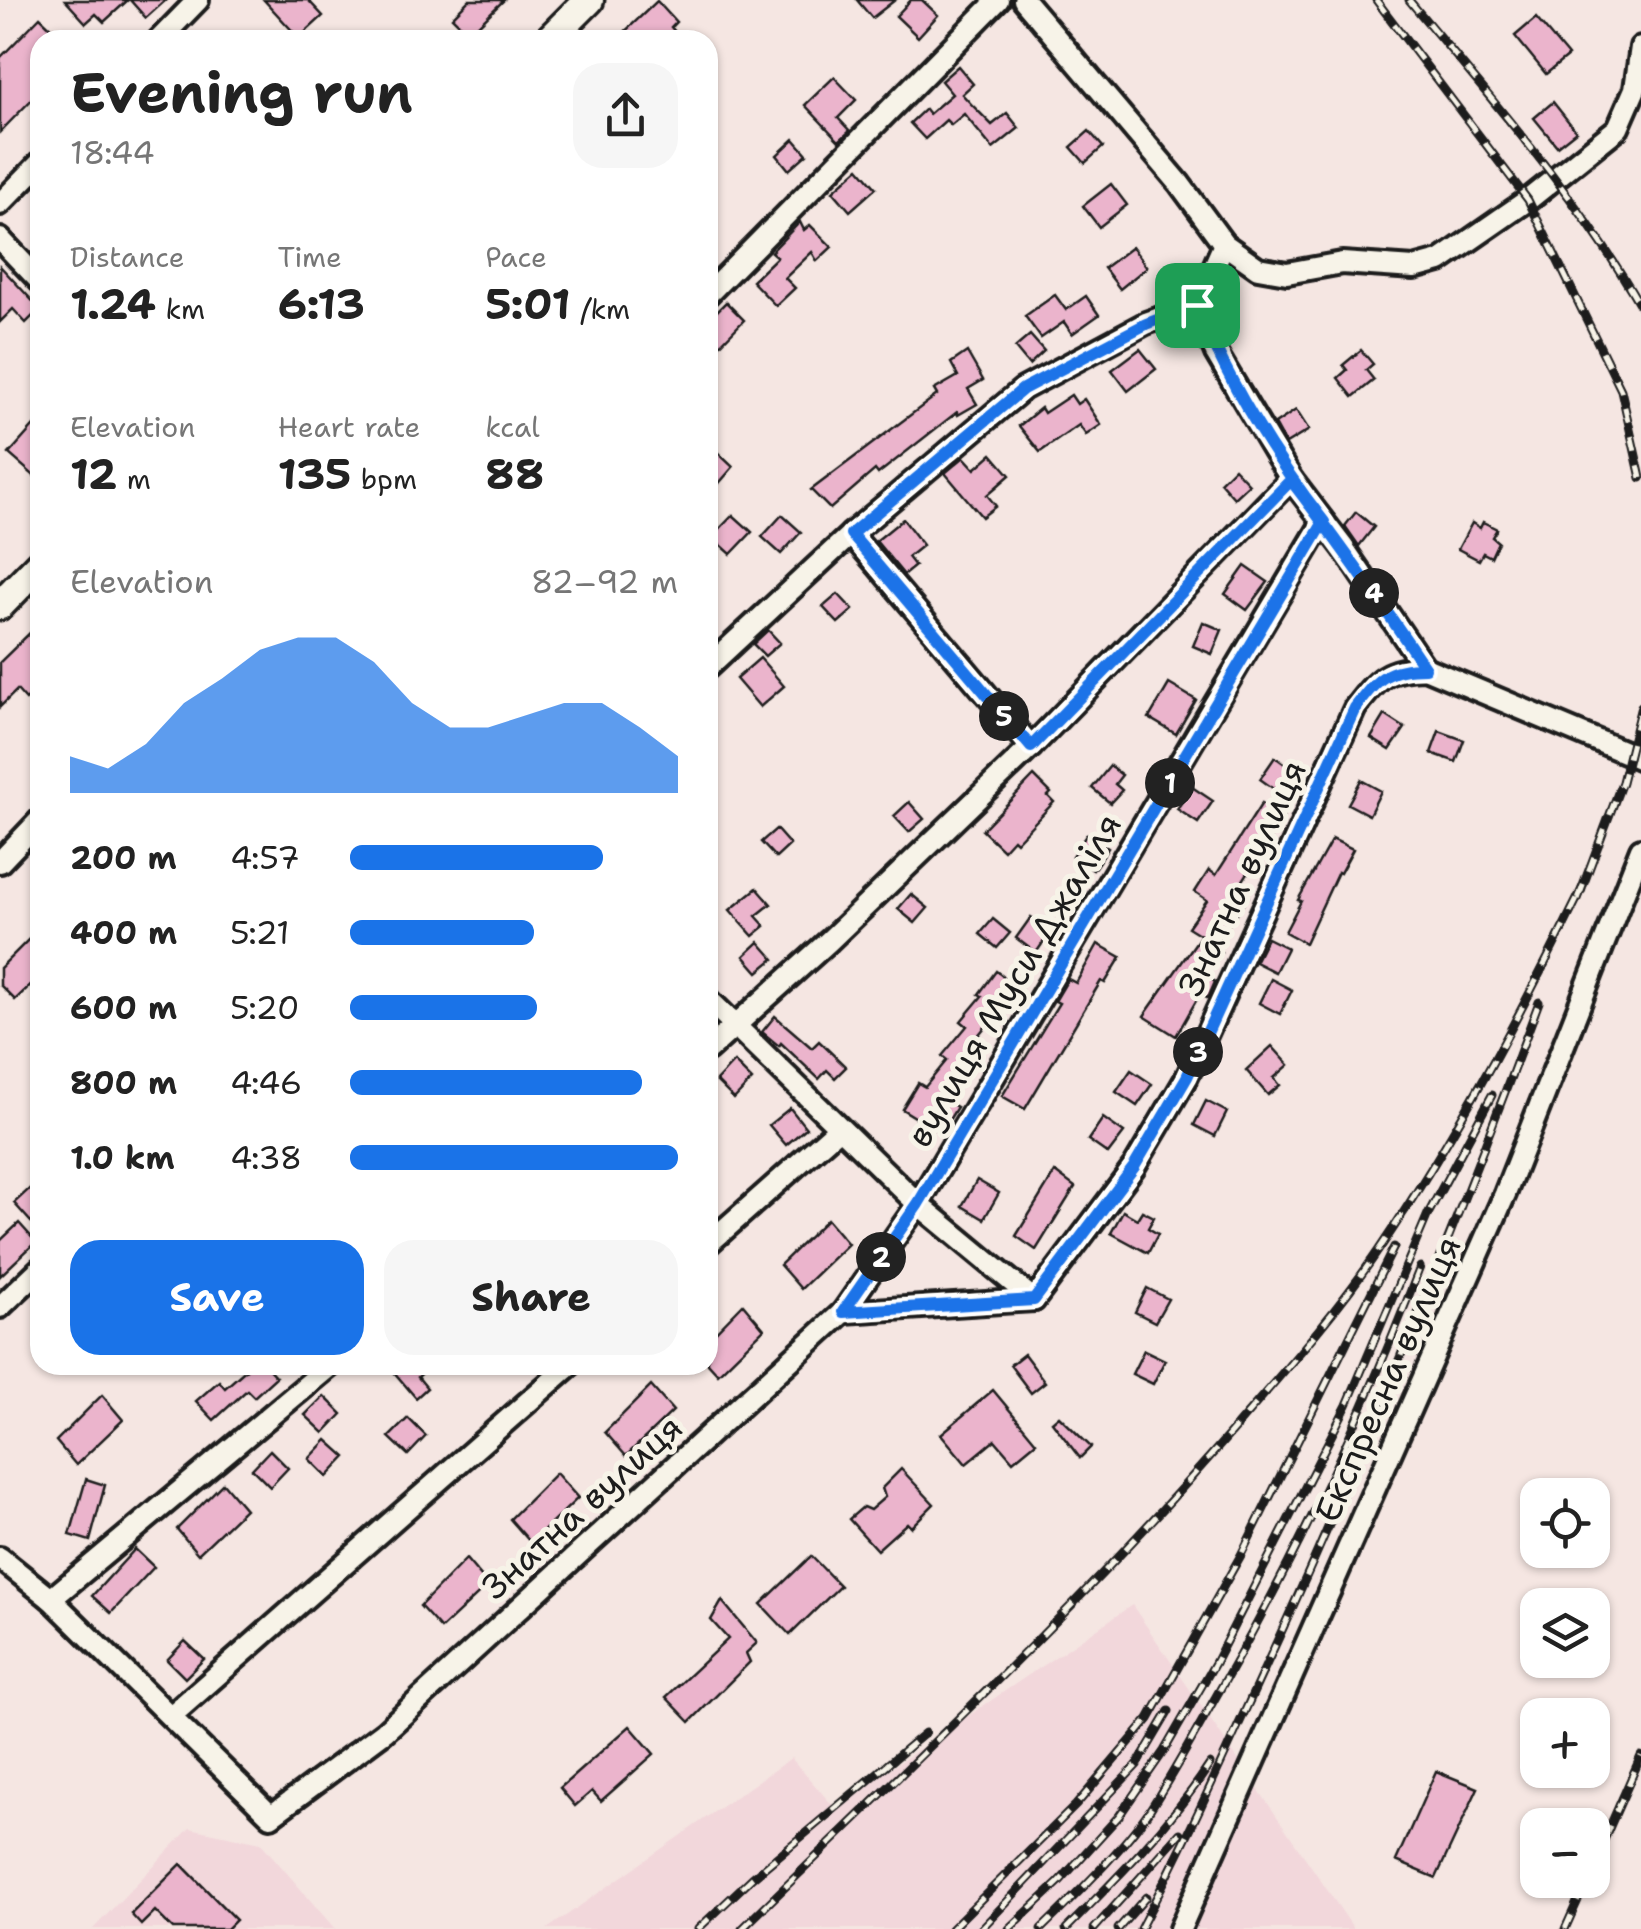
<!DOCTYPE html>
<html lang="en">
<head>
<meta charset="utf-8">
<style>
	body { margin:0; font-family:"Shantell Sans",sans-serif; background:#f6f6f6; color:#222; height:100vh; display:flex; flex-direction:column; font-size:38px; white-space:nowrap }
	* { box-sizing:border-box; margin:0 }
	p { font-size:32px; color:#767676 }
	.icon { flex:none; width:55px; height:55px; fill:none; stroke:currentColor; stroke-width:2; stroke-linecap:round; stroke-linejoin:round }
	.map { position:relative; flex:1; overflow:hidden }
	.side { position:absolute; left:30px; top:30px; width:688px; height:1345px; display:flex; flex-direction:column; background:#fff; border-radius:30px; box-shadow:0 2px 8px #0004 }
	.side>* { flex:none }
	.buttons { position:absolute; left:1520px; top:1478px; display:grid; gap:20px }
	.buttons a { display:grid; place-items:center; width:90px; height:90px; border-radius:20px; background:#fff; box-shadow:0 2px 8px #0004; font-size:50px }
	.pin { position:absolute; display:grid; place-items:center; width:85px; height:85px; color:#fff; margin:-42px; border-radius:20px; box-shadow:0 5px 15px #0006 }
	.km { position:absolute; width:50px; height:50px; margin:-25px; border-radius:50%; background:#222; color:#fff; font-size:28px; line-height:50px; text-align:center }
	.round { display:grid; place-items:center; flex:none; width:105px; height:105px; border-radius:30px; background:#f6f6f6 }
	.head { display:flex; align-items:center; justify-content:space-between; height:170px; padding:0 40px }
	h1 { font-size:55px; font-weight:700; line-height:75px }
	.metrics { display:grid; grid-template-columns:repeat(3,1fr); gap:15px; height:170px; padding:10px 40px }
	.metrics div { display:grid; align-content:center }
	.metrics b { font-size:42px; font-weight:700 }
	.metrics small { font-size:28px; font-weight:400 }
	.metrics p { font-size:28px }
	.chart { height:280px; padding:20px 40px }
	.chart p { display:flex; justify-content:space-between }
	.chart svg { width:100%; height:180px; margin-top:10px; fill:#1a73e8; opacity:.7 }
	.button { display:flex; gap:20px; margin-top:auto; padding:20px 40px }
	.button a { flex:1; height:115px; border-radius:30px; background:#1a73e8; color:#fff; font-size:40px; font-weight:700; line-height:115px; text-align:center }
	.button a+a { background:#f6f6f6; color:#222 }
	ul { padding:0 40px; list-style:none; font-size:32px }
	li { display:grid; grid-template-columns:160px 120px 1fr; align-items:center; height:75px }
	li i { height:25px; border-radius:12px; background:#1a73e8 }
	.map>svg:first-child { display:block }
	.built { fill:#f2d7db }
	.building { fill:#ebb4cc; stroke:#1c1c1c; stroke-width:2.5 }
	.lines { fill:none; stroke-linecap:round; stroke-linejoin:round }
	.minor-casing { stroke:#1c1c1c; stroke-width:28 }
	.major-casing { stroke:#1c1c1c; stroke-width:35 }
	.minor { stroke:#f7f3e8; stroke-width:20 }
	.major { stroke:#f7f3e8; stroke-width:28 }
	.rail-casing { stroke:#1c1c1c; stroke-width:9 }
	.rail { stroke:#f7f3e8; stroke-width:5; stroke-dasharray:15; stroke-linecap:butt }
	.route-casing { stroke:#fff; stroke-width:20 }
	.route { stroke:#1a73e8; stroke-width:12 }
	.labels { text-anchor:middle; stroke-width:10; stroke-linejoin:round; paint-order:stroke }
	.street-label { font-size:35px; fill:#1c1c1c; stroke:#f7f3e8 }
</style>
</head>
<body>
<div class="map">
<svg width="1641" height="1929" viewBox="0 0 1641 1929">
	<rect width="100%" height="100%" fill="#f5e6e2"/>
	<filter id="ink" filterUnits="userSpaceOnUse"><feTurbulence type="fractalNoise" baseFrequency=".01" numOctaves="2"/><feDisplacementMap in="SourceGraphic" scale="20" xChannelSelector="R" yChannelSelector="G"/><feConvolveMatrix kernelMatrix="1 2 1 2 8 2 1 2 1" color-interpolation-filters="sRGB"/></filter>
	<g filter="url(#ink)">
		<!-- built -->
		<g class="built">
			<polygon points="1132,1605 1354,1929 547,1929 791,1758 834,1807"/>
			<polygon points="190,1828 261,1843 335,1929 93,1929"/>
		</g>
		<!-- building -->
		<g class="building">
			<polygon points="65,0 128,0 104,22 96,14 86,23"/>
			<polygon points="130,0 166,0 146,18"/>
			<polygon points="264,0 308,0 323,16 299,38"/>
			<polygon points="469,0 504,0 469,34 452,17"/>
			<polygon points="857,0 895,0 872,18"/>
			<polygon points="911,0 922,0 938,15 918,37 896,16"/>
			<polygon points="657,1 676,22 671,27 682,40 616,40"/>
			<polygon points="40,17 64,40 40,40 40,91 0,132 0,58"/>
			<polygon points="1536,18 1568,56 1546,74 1515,36"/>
			<polygon points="958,66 973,84 962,94 973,106 992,125 1007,113 1019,128 993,149 964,114 951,125 946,120 925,139 910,123 925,109 929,114 952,94 941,81"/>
			<polygon points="834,77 856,100 838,118 850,131 839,141 805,105"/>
			<polygon points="1553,102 1576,131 1557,146 1534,118"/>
			<polygon points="1089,131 1103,147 1085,163 1071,147"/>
			<polygon points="794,139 807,154 789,170 777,155"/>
			<polygon points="859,168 876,188 850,211 833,191"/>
			<polygon points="1111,184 1127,205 1099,227 1083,206"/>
			<polygon points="800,222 804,230 810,225 832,247 817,261 812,252 785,278 795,288 776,306 752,281 777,257 771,252"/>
			<polygon points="1132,247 1147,267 1120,289 1104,268"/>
			<polygon points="0,266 40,309 26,323 13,309 0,322"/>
			<polygon points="1055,295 1066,310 1086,296 1099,315 1072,334 1064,322 1041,338 1025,316"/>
			<polygon points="726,302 744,320 708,357 708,320"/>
			<polygon points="1030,335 1044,351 1029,365 1015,348"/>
			<polygon points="1140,349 1156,369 1128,391 1112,370"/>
			<polygon points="1361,350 1373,364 1366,370 1374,380 1353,397 1338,378 1347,370 1343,365"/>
			<polygon points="967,352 983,380 968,389 977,404 958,415 957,412 878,474 875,470 830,509 811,490 937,395 934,390 958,376 951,363"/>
			<polygon points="1071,395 1077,404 1084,399 1101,425 1086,435 1079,425 1040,452 1019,426 1041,408 1044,413"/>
			<polygon points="1296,410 1309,430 1286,444 1275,424"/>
			<polygon points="40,419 40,481 9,454"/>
			<polygon points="715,450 733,467 708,496 708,457"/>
			<polygon points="992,454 1010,475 987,495 996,506 982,517 945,473 964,457 975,469"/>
			<polygon points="1234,468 1249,484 1234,498 1220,482"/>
			<polygon points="1356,512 1374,527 1359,546 1345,526"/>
			<polygon points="733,515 752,532 731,554 712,537"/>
			<polygon points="782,515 801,532 781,554 762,537"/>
			<polygon points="903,519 923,545 908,557 915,566 904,575 876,541"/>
			<polygon points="1483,522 1497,529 1492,537 1498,542 1491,557 1483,553 1479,560 1458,549 1472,523 1480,528"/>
			<polygon points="1245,566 1268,582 1247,610 1225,594"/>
			<polygon points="838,594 853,610 838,623 823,607"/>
			<polygon points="1203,622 1222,630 1212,654 1193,646"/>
			<polygon points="40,623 40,671 33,678 40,687 26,700 17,690 0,707 0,662"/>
			<polygon points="768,630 780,643 765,656 753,644"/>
			<polygon points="760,658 784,686 760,707 736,679"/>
			<polygon points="1169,684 1196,700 1176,734 1149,718"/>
			<polygon points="1385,715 1405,728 1390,750 1371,738"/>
			<polygon points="1439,731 1464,740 1456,762 1431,753"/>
			<polygon points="1275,757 1296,772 1281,794 1260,779"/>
			<polygon points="1110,766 1122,775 1115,784 1122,790 1110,803 1092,788"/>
			<polygon points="1034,776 1051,793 1048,796 1054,802 1016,842 1013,839 1003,850 982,830"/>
			<polygon points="1361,780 1381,791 1369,815 1348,804"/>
			<polygon points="1192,787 1213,801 1198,823 1177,809"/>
			<polygon points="909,802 924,819 909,832 894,816"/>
			<polygon points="1262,803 1283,817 1237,890 1248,897 1213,948 1221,953 1206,975 1215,982 1209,996 1207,998 1200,994 1176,1036 1144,1016 1201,935 1188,927 1207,900 1195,892 1209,870 1216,875"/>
			<polygon points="776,829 790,845 776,858 761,842"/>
			<polygon points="1087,834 1108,848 1093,870 1072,856"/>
			<polygon points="1332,839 1353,849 1340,873 1338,872 1305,943 1285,932 1301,901 1298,900"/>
			<polygon points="757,888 771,904 756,916 765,926 753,936 730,910"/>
			<polygon points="911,894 928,908 915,923 898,909"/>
			<polygon points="1031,917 1051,931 1036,953 1016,938"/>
			<polygon points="993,919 1010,933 997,948 980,934"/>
			<polygon points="40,928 40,976 15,1000 0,985 0,968"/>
			<polygon points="1267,938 1287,948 1275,972 1255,962"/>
			<polygon points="759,942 774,959 758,972 744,956"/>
			<polygon points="1098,944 1121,957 1105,983 1101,981 1025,1109 1002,1096 1059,1003 1055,1001 1068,979 1076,983"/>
			<polygon points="996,971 1021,990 1004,1013 1000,1009 966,1050 972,1054 955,1075 960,1079 943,1099 957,1107 941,1133 902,1109 918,1083 925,1087 947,1060 942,1056 967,1026 961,1021 982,996 979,994"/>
			<polygon points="1271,979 1292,990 1280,1014 1259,1003"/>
			<polygon points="775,1016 812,1048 819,1041 846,1067 835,1078 827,1070 819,1079 781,1043 779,1046 762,1032"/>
			<polygon points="1272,1046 1289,1065 1274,1078 1280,1085 1268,1095 1246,1070"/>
			<polygon points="734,1062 752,1080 734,1099 716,1081"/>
			<polygon points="1131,1070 1152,1084 1137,1106 1116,1092"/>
			<polygon points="1206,1101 1227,1112 1215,1136 1194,1125"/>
			<polygon points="790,1108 806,1128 786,1145 769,1125"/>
			<polygon points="1103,1118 1124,1133 1108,1154 1088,1140"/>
			<polygon points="1055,1172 1075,1187 1036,1250 1016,1236"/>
			<polygon points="40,1179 40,1214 31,1222 14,1203"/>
			<polygon points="977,1180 999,1193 984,1219 962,1206"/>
			<polygon points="1123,1211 1137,1219 1142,1211 1154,1217 1148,1228 1158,1234 1148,1253 1111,1233"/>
			<polygon points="827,1219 848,1244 801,1289 780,1265"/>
			<polygon points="19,1223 36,1242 0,1276 0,1241"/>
			<polygon points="1147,1288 1168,1299 1155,1322 1135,1312"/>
			<polygon points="743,1304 764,1329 718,1374 708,1363 708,1340"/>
			<polygon points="1144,1350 1165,1360 1153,1384 1132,1374"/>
			<polygon points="1024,1354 1045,1382 1031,1393 1010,1365"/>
			<polygon points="251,1365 265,1365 276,1377 254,1397 247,1390 214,1420 196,1401 219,1381 225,1388"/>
			<polygon points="388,1365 431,1365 418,1377 427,1388 416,1398"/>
			<polygon points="651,1386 673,1411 626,1456 605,1432"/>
			<polygon points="993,1390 1036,1442 1013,1461 995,1440 966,1464 941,1434"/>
			<polygon points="102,1395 123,1420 76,1465 56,1441"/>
			<polygon points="324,1396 342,1414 324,1433 305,1415"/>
			<polygon points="1059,1416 1091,1447 1080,1458 1052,1422"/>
			<polygon points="408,1418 426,1436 408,1455 389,1437"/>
			<polygon points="327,1440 346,1457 327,1477 309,1459"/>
			<polygon points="270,1450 288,1468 270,1487 252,1469"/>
			<polygon points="901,1469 934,1504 911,1527 907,1523 877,1550 849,1519 863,1507 870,1510 885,1497 882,1488"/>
			<polygon points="556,1473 578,1498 531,1543 510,1519"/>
			<polygon points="86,1479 105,1485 90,1541 70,1535"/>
			<polygon points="223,1483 245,1509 198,1554 177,1529"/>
			<polygon points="135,1549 154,1567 111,1613 92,1596"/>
			<polygon points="811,1556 840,1586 790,1635 761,1604"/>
			<polygon points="466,1559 488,1585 441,1629 420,1606"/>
			<polygon points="722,1601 757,1643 746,1653 750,1662 690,1722 666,1697 728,1639 711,1620"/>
			<polygon points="185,1641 204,1659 185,1678 167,1660"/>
			<polygon points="630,1726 654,1754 601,1801 592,1791 575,1806 560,1788"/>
			<polygon points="1436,1771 1478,1788 1436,1878 1396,1861"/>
			<polygon points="181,1864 236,1920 227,1929 173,1929 155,1911 141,1925 131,1914"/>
		</g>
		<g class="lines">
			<!-- minor casing -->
			<g class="minor-casing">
				<g id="minor">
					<polyline points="1024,0 1179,183 1224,244 1258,268 1287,273 1342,263 1414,268 1440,261 1528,200 1618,128 1635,89 1641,47"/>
					<polyline points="159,40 198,0"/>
					<polyline points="0,204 40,163"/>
					<polyline points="0,239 40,281"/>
					<polyline points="1224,244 1197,305 1216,353 1291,479 1343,547 1425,668"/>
					<polyline points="708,294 998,0"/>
					<polyline points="851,534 1031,747"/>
					<polyline points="708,667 851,534 1023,389 1146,323 1197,305"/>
					<polyline points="0,862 40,820"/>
					<polyline points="708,999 918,1204 1034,1300"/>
					<polyline points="708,1050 829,941 1031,747 1291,479"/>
					<polyline points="708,1244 839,1128"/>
					<polyline points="0,1307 40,1269"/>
					<polyline points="843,1312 918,1204 1323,522"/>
					<path d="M0,1558L51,1599L271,1816L384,1732L843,1312L1034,1300L1134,1167L1187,1077L1355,708C1378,678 1387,668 1425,668L1641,759"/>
					<polyline points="51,1599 331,1365"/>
					<polyline points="172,1715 570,1365"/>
					<polyline points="1180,1929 1505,1194 1641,849"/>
				</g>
			</g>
			<!-- major casing -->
			<g class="major-casing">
				<g id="major">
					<polyline points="549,40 589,0"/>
					<polyline points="0,605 40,564"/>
				</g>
			</g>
			<!-- minor -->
			<use href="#minor" class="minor"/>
			<!-- major -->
			<use href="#major" class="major"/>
			<!-- rail casing -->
			<g class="rail-casing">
				<g id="rail">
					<polyline points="1376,0 1528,200 1621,390 1641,478"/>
					<path d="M1409,0C1490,98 1578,196 1641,307"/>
					<polyline points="1578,899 1622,782 1641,706"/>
					<polyline points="1592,1867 1641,1756"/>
					<polyline points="698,1929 752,1878 925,1733"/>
					<path d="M742,1929C910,1765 1082,1605 1235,1428C1284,1371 1336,1313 1378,1251C1456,1136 1521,1014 1582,889"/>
					<polyline points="951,1929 1076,1805 1149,1719 1241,1555 1394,1247"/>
					<polyline points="981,1929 1137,1765 1169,1711"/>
					<polyline points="1009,1929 1059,1882 1119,1816 1164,1751 1215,1663 1347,1405 1428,1214 1492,1095"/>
					<path d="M1041,1929C1074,1897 1123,1849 1149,1811C1175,1771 1198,1728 1222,1686C1299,1552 1364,1412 1420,1267"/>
					<path d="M1066,1929C1117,1878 1170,1825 1210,1764"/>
					<polyline points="1094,1929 1180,1833"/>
					<polyline points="1118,1929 1146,1897"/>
					<path d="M1140,1929C1184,1846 1222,1761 1261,1676C1364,1455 1454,1230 1539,1002"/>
					<polyline points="1565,1929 1587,1880"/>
				</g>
			</g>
			<!-- rail -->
			<use href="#rail" class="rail"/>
		</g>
	</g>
	<g class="lines" filter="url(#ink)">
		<!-- route casing -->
		<g class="route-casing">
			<path id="route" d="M1197,305C1228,382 1273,456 1324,522L918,1204L843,1312L1034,1300L1134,1167L1187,1077L1355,708C1378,678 1387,668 1425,668C1382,604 1338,541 1291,480L1031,747L851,534L1023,389L1146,324L1197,305"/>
		</g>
		<!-- route -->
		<use href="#route" class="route"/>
	</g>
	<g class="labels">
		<!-- street labels -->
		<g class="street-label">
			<text transform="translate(1242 878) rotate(-65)" y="12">Знатна вулиця</text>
			<text transform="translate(1014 980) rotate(-59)" y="12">вулиця Муси Джаліля</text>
			<text transform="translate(1388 1379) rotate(-66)" y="12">Експресна вулиця</text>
			<text transform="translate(582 1507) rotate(-42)" y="12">Знатна вулиця</text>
		</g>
	</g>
</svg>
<div class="buttons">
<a><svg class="icon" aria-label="locate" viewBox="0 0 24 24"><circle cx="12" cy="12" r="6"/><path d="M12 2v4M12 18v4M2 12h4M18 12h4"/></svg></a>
<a><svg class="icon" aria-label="layers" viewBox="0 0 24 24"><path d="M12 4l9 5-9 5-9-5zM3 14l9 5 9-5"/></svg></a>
<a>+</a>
<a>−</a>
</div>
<div class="pin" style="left:1197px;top:305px;background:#1e9e55"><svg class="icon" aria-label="arrive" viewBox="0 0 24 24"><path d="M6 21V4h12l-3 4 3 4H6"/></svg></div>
<b class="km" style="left:1170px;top:783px">1</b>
<b class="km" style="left:881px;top:1257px">2</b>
<b class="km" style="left:1198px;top:1052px">3</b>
<b class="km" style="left:1374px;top:593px">4</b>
<b class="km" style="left:1004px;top:716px">5</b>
<section class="side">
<div class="head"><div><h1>Evening run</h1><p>18:44</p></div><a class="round"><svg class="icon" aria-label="share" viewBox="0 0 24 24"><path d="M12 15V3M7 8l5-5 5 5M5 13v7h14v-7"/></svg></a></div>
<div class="metrics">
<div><p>Distance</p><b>1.24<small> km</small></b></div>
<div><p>Time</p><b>6:13</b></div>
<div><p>Pace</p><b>5:01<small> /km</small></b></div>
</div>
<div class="metrics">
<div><p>Elevation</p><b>12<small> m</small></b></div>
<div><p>Heart rate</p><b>135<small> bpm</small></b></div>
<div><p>kcal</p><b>88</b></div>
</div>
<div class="chart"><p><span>Elevation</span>82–92 m</p>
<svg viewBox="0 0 160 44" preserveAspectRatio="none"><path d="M0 44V35L10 38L20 32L30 22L40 16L50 9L60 6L70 6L80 12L90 22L100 28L110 28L120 25L130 22L140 22L150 28L160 35V44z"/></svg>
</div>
<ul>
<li><b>200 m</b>4:57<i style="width:77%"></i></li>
<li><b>400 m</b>5:21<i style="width:56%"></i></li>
<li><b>600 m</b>5:20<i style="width:57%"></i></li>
<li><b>800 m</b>4:46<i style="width:89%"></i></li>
<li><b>1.0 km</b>4:38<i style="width:100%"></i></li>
</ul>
<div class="button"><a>Save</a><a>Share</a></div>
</section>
</div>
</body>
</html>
